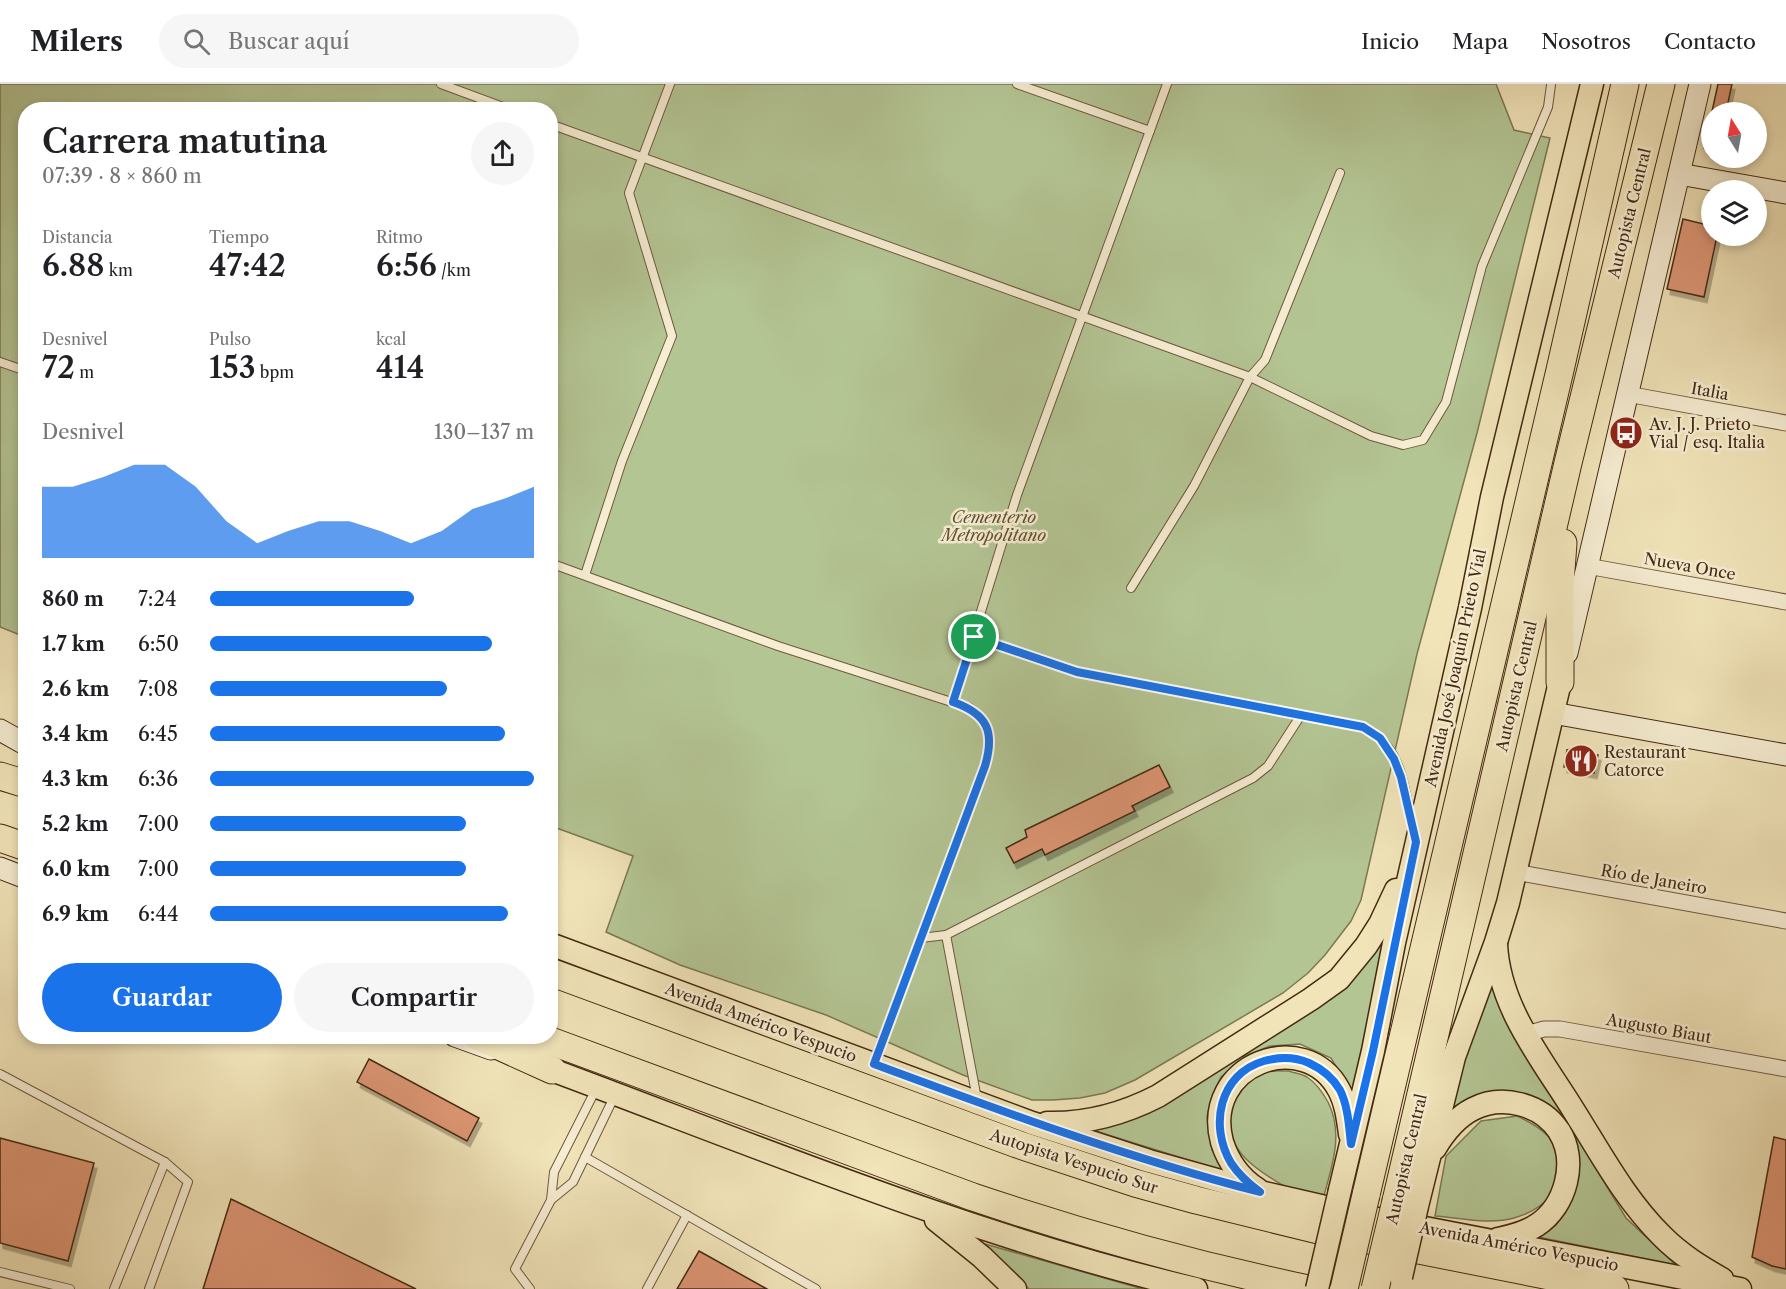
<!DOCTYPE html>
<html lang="es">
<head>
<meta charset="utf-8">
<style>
	body { margin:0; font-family:"Libre Caslon Text",serif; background:#f6f6f6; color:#202124; height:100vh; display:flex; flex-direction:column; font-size:22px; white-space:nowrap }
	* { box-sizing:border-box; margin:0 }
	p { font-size:20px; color:#757577 }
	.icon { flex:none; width:33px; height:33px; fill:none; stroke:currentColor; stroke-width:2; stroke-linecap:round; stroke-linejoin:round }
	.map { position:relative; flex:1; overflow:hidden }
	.side { position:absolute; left:18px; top:18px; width:540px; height:942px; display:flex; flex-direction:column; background:#fff; border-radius:24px; box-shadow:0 3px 9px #0003 }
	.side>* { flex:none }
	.needle { width:39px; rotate:349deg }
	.tools { position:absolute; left:1701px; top:18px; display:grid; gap:12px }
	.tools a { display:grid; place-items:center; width:66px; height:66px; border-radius:50%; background:#fff; box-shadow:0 3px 9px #0003; font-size:30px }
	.pin { position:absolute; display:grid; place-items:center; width:51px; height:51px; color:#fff; margin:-26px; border:3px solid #fff; border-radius:50%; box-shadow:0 2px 6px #0007 }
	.round { display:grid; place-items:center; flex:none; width:63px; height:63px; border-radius:32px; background:#f6f6f6 }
	.head { display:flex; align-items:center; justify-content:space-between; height:102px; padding:0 24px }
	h1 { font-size:33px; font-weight:600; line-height:45px }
	.figures { display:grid; grid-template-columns:repeat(3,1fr); gap:9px; height:102px; padding:6px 24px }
	.figures div { display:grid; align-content:center }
	.figures b { font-size:30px; font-weight:600 }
	.figures small { font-size:16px; font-weight:400 }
	.figures p { font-size:16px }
	.chart { height:168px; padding:12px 24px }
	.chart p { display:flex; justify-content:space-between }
	.chart svg { width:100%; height:108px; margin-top:6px; fill:#1a73e8; opacity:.7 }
	.cta { display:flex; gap:12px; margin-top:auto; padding:12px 24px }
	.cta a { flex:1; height:69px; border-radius:36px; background:#1a73e8; color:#fff; font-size:24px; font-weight:600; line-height:69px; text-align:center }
	.cta a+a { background:#f6f6f6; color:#202124 }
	ul { padding:0 24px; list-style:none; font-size:20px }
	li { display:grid; grid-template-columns:96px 72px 1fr; align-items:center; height:45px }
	li i { height:15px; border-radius:8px; background:#1a73e8 }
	header { display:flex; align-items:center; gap:36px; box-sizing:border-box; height:84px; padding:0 30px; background:#fff; border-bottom:2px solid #e0e0e0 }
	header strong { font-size:28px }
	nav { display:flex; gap:33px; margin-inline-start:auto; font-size:21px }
	.search { width:420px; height:54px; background:#f6f6f6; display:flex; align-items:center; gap:15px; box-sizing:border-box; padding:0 21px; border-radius:33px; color:#757577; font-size:22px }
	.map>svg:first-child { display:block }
	.green { fill:#b4c594; stroke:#7c7853; stroke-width:1.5 }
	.building { fill:#de9674; stroke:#442a12; stroke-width:1.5; filter:url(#shadow) }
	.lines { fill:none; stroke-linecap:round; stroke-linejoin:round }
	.lane-casing { stroke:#6f583c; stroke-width:10 }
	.street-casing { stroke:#6f583c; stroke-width:17 }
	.secondary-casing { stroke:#442a12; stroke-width:23 }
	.primary-casing { stroke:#442a12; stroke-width:25 }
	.highway-casing { stroke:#442a12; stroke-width:29 }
	.lane { stroke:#f6edd2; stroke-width:8 }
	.street { stroke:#f6edd2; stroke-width:15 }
	.secondary { stroke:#f6edd2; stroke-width:21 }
	.primary { stroke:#f1e4b9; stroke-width:22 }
	.highway { stroke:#f1e4b9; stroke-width:27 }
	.primary-bridge-casing { stroke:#442a12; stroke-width:25; stroke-linecap:butt }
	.highway-bridge-casing { stroke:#442a12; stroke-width:29; stroke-linecap:butt }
	.primary-bridge { stroke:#f1e4b9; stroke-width:22 }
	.highway-bridge { stroke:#f1e4b9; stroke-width:27 }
	.route-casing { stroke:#fff; stroke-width:12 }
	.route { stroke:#1a73e8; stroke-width:8 }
	.labels { text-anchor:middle; stroke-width:5; stroke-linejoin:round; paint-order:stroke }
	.street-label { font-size:16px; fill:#442a12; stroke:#f6edd2 }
	.poi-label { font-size:16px; fill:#442a12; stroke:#f6edd2; text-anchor:start }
	.park-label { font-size:16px; font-style:italic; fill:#605132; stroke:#f6edd2 }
</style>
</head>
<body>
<header>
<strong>Milers</strong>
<div class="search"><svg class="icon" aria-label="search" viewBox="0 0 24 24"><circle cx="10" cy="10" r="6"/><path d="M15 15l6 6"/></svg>Buscar aquí</div>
<nav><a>Inicio</a><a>Mapa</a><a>Nosotros</a><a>Contacto</a></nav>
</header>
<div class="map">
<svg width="1786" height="1205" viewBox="0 0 1786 1205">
	<defs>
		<filter id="shadow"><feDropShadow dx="3" dy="5.5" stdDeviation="0" flood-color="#0004"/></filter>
	</defs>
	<rect width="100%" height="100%" fill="#f1e4b9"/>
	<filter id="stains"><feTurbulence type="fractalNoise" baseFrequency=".00333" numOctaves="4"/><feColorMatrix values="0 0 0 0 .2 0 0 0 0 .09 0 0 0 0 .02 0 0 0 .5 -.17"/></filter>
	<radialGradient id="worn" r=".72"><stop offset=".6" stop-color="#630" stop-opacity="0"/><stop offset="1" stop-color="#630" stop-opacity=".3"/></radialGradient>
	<!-- green -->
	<g class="green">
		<polygon points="0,0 1496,0 1514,46 1550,54 1477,349 1417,570 1361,816 1351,837 1325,871 1308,889 1283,909 1135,996 1105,1009 1080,1014 1053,1016 1032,1016 963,991 826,931 680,881 606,848 633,772 551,742 550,26 26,26 25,553 0,543"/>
		<polygon points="1385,857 1351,1014 1347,1000 1331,974 1300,960 1270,962 1245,972 1221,993 1212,1012 1207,1033 1212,1066 1230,1089 1092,1046 1343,904"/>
		<polygon points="1491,890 1510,943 1626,1134 1676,1181 1538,1153 1556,1141 1565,1127 1557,1035 1449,1022"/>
		<path d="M1289,987C1294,989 1302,990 1307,993C1316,999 1323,1009 1328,1018C1344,1050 1332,1082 1323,1115C1314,1113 1304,1111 1296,1108C1282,1102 1257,1086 1246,1075C1217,1046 1225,1001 1266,988C1272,986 1282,987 1289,987Z"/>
		<path d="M1517,1032C1528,1037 1539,1043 1548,1052C1552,1056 1554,1063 1556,1068C1567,1102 1546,1125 1514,1134C1490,1141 1461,1134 1435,1132L1446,1072L1481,1037Z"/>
		<polygon points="985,1160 1143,1205 1029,1205"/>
	</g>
	<!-- building -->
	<g class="building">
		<polygon points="1718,0 1732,0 1726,28 1712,28 1712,71 1704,64"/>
		<polygon points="1683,135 1712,142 1712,152 1717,152 1704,213 1667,205"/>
		<polygon points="1572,665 1598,671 1594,689 1564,683 1567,666"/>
		<polygon points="1159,681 1170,703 1132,722 1135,727 1045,771 1042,765 1014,779 1006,764 1027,753 1025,746"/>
		<polygon points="369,975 479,1034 467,1057 357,998"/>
		<polygon points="1774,1053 1786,1056 1786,1185 1772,1182 1752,1173"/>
		<polygon points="0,1054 94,1079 68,1177 0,1159"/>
		<polygon points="231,1115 416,1205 203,1205"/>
		<polygon points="699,1167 767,1205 677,1205"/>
	</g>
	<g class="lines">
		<!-- lane casing -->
		<g class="lane-casing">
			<g id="lane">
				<polyline points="441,0 511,26"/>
				<polyline points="1017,0 1150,47"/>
				<polyline points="550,40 1250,293 1371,352 1403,361 1423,356 1446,318 1482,182 1548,23 1551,1"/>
				<polyline points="0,278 26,287"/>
				<path d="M550,479L778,562L970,624C992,640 992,658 985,682L874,978"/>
				<polyline points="585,491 622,377 672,252 629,109 670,0"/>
				<polyline points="1131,504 1194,402 1250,293 1265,276 1340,89"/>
				<path d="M974,553L1077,588L1350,640C1403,653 1402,698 1413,743"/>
				<polyline points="953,618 1017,411 1167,0"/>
				<polyline points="946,851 977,1015"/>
				<polyline points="921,854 946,851 1253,694 1268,682 1301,631"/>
				<polyline points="0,990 165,1078 188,1098 149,1205"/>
				<polyline points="585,1073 816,1205"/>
				<polyline points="551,1116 573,1098 615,1011"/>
				<polyline points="0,1188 70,1205"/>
				<polyline points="114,1205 165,1078"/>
				<polyline points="530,1205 515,1185 551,1116 554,1088 596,1005"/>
				<polyline points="647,1205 687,1131"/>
			</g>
		</g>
		<!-- street casing -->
		<g class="street-casing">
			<g id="street">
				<polyline points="1627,310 1786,339"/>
				<polyline points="1587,482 1786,518"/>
				<polyline points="1515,788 1786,837"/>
				<polyline points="1526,950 1544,945 1560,945 1786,985"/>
			</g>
		</g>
		<!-- secondary casing -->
		<g class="secondary-casing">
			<g id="secondary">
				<polyline points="1679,90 1786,109"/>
				<polyline points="1567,569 1700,0"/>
				<polyline points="1553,629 1786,671"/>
				<polyline points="0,646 25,660"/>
				<polyline points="0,784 26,794"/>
				<polyline points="455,952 491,965"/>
			</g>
		</g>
		<!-- primary casing -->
		<g class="primary-casing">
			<g id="primary">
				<polyline points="550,860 1032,1039 1149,1077 1260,1108 1373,1134 1740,1205"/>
				<path d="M1496,860C1499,924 1542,975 1574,1027C1601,1070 1626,1117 1663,1153C1681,1171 1701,1183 1722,1195"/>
				<path d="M552,986C764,1065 975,1153 1196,1205"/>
				<path d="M1047,1039C1086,1040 1123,1030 1158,1012L1311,915L1339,895L1366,862L1380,840L1396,806"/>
				<path d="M1435,1064C1444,1049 1457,1033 1473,1025C1502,1010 1541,1020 1559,1047C1578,1077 1566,1122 1537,1141C1525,1149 1511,1152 1498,1155"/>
				<path d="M1257,1105C1240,1094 1228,1077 1222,1058C1201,980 1305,942 1339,1006C1346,1019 1348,1035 1350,1050"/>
				<polyline points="1340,1106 1373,967 1394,859 1470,524 1492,413 1592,0"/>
				<polyline points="1417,1122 1454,973 1496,858 1508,819 1560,598"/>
				<polyline points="936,1136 982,1173 1015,1205"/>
			</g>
		</g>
		<!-- highway casing -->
		<g class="highway-casing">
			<g id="highway">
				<polyline points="1560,598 1560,500 1563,459"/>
				<polyline points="0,692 26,700"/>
				<polyline points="0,754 26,763"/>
				<polyline points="550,888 1017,1060 1135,1099 1196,1116 1318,1146 1615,1205"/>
				<polyline points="477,952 552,986"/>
				<path d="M537,952L973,1113C1083,1150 1194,1181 1308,1205"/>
				<polyline points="1366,1111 1560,286 1625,0"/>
				<polyline points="1396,1117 1568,379 1661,0"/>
			</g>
		</g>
		<!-- lane -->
		<use href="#lane" class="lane"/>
		<!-- street -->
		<use href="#street" class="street"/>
		<!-- secondary -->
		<use href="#secondary" class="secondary"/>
		<!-- primary -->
		<use href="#primary" class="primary"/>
		<!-- highway -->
		<use href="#highway" class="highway"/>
		<!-- primary-bridge casing -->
		<g class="primary-bridge-casing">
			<g id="primary-bridge">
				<polyline points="1401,1193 1417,1122"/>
				<polyline points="1317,1205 1340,1106"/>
			</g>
		</g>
		<!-- highway-bridge casing -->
		<g class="highway-bridge-casing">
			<g id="highway-bridge">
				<polyline points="1344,1205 1366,1111"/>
				<polyline points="1375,1205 1396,1117"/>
			</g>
		</g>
		<!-- primary-bridge -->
		<use href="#primary-bridge" class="primary-bridge"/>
		<!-- highway-bridge -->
		<use href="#highway-bridge" class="highway-bridge"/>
	</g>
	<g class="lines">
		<!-- route casing -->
		<g class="route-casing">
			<path id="route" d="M974,553L1077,588L1363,643L1380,654L1394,675L1401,693L1416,758L1373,967L1351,1060C1349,1042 1348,1022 1340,1006C1333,994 1322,985 1309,979C1295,973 1279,973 1264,977C1219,990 1209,1042 1231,1079C1239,1091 1249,1100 1260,1108C1128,1074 1001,1027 874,980L985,682C995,648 988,630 953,618Z"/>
		</g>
		<!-- route -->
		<use href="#route" class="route"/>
	</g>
	<!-- icons -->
	<defs>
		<g id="bus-disc" transform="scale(1.725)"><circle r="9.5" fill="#8f2418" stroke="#f6edd2"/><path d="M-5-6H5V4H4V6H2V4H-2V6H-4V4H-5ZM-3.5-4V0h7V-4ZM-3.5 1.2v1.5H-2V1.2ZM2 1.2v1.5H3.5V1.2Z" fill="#fff"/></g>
		<g id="restaurant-disc" transform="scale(1.725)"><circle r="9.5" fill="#8f2418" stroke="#f6edd2"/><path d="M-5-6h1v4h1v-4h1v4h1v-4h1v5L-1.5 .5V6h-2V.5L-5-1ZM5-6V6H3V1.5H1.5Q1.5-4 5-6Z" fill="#fff"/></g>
	</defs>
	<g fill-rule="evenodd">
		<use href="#bus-disc" x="1626" y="349"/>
		<use href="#restaurant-disc" x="1581" y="677"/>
	</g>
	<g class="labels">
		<!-- street labels -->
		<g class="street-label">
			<text transform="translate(1629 129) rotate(-76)" y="6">Autopista Central</text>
			<text transform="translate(1710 307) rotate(10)" y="6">Italia</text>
			<text transform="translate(1690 482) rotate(10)" y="6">Nueva Once</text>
			<text transform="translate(1455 584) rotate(-78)" y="6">Avenida José Joaquín Prieto Vial</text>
			<text transform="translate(1516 602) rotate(-77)" y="6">Autopista Central</text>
			<text transform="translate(1654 795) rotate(10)" y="6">Río de Janeiro</text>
			<text transform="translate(761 938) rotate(20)" y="6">Avenida Américo Vespucio</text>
			<text transform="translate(1659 944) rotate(10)" y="6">Augusto Biaut</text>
			<text transform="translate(1406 1075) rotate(-77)" y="6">Autopista Central</text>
			<text transform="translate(1074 1077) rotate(18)" y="6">Autopista Vespucio Sur</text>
			<text transform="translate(1519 1162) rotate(11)" y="6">Avenida Américo Vespucio</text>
		</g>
		<!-- poi labels -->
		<g class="poi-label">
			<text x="1649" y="346">Av. J. J. Prieto<tspan x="1649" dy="18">Vial / esq. Italia</tspan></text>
			<text x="1604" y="674">Restaurant<tspan x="1604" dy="18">Catorce</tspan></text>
		</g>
		<!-- park labels -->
		<g class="park-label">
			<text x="994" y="439">Cementerio<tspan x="994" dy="18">Metropolitano</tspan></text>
		</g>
	</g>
	<rect width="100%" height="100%" filter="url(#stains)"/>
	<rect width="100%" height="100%" fill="url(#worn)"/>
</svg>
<div class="tools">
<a><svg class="needle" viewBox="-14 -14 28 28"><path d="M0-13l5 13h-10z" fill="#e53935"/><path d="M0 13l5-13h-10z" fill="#757577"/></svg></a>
<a><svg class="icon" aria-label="layers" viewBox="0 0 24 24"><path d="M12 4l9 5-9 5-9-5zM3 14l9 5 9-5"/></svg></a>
</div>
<div class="pin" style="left:974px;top:553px;background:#1e9e55"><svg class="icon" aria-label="arrive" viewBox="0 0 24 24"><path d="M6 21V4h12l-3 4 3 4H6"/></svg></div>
<section class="side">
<div class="head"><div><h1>Carrera matutina</h1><p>07:39 · 8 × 860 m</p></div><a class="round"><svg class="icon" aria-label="share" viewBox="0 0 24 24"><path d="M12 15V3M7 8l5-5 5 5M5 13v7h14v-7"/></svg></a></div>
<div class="figures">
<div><p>Distancia</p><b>6.88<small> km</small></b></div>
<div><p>Tiempo</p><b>47:42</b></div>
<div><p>Ritmo</p><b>6:56<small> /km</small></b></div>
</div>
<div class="figures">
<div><p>Desnivel</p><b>72<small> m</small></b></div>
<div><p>Pulso</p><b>153<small> bpm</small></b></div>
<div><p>kcal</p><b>414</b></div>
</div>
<div class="chart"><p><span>Desnivel</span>130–137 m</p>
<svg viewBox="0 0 160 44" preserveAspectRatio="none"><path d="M0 44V15L10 15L20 11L30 6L40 6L50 15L60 29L70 38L80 33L90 29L100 29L110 33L120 38L130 33L140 24L150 20L160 15V44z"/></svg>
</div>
<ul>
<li><b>860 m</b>7:24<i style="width:63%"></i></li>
<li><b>1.7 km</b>6:50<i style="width:87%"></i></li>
<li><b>2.6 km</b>7:08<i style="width:73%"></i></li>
<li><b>3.4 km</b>6:45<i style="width:91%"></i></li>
<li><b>4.3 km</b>6:36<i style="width:100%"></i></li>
<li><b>5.2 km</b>7:00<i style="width:79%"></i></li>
<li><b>6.0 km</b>7:00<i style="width:79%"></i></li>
<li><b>6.9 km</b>6:44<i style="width:92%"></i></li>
</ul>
<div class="cta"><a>Guardar</a><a>Compartir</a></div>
</section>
</div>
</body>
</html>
